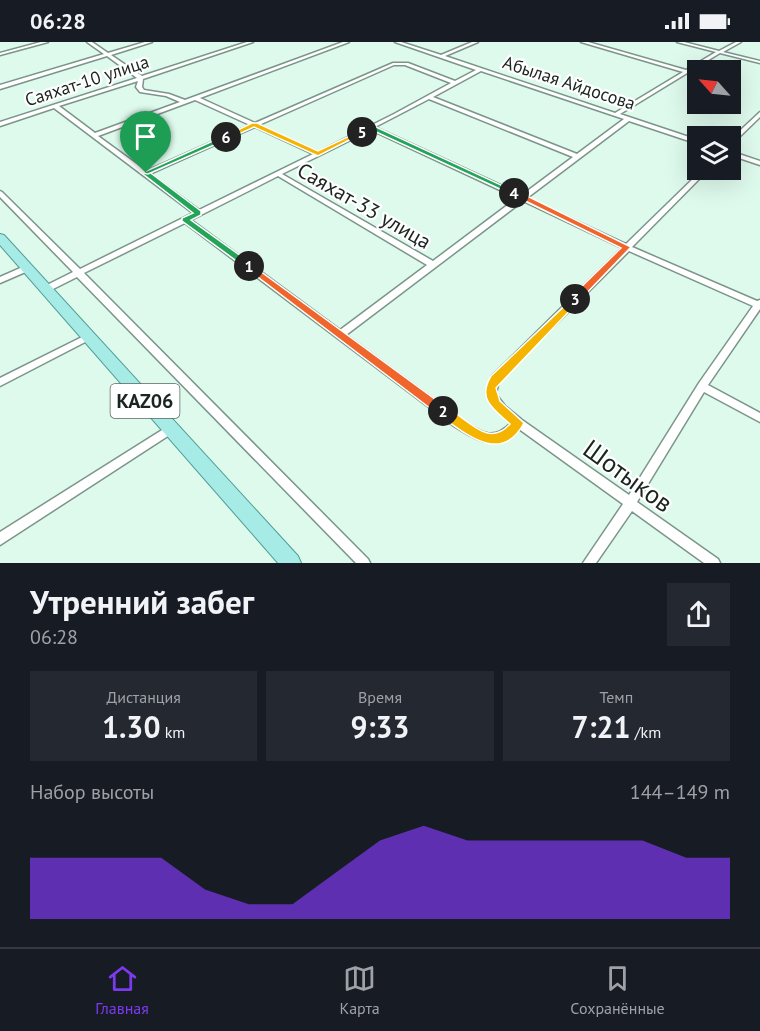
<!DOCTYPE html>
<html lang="ru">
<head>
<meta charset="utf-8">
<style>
	body { margin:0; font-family:"PT Sans",sans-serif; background:#242831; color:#f1f3f6; height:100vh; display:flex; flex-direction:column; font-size:22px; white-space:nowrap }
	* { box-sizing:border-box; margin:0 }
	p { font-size:20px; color:#9ea1a6 }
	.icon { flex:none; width:33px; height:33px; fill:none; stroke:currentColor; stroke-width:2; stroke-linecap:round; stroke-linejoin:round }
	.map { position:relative; height:521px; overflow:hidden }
	.details { display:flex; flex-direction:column; background:#171b24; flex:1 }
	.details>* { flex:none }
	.needle { width:39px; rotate:297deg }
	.controls { position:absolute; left:687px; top:18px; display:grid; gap:12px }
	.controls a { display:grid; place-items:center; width:54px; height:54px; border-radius:0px; background:#171b24; box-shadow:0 6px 24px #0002; font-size:30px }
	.pin { position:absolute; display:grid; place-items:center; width:51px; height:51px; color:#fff; margin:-62px -26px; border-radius:50% 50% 50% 0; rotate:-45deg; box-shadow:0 0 6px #0007 }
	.pin .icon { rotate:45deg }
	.km { position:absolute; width:30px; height:30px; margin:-15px; border-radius:50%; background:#222; color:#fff; font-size:16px; line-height:30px; text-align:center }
	.round { display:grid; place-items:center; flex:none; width:63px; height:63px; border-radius:0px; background:#242831 }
	.headline { display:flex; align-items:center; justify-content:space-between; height:102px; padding:0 30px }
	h1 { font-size:33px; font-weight:800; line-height:45px }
	.metrics { display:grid; grid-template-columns:repeat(3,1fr); gap:9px; height:102px; padding:6px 30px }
	.metrics div { display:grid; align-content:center; border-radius:0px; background:#242831; text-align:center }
	.metrics b { font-size:30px; font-weight:800 }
	.metrics small { font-size:16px; font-weight:400 }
	.metrics p { font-size:16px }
	.chart { height:168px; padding:12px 30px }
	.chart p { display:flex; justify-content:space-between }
	.chart svg { width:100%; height:108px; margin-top:6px; fill:#7c3aed; opacity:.7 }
	.status { display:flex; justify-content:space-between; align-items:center; height:42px; padding:0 30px; background:#171b24; direction:ltr }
	.status svg { height:16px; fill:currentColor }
	.tabs { display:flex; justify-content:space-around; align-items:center; height:84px; border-top:2px solid #363941; background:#171b24; font-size:16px; color:#9ea1a6 }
	.tabs a { display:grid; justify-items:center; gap:3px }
	.tabs .active { color:#7c3aed }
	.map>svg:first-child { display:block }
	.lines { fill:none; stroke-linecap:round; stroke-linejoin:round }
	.minor-casing { stroke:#7c958a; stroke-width:3 }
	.primary-casing { stroke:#4e9d95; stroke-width:2 }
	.minor { fill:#fff; fill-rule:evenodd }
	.primary { fill:#a6ebe5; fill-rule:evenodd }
	.split-1 { fill:#22a559; stroke:#fff; stroke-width:1.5 }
	.split-2 { fill:#f0652b; stroke:#fff; stroke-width:1.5 }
	.split-3 { fill:#f5b400; stroke:#fff; stroke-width:1.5 }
	.split-4 { fill:#f0652b; stroke:#fff; stroke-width:1.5 }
	.split-5 { fill:#22a559; stroke:#fff; stroke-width:1.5 }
	.split-6 { fill:#f5b400; stroke:#fff; stroke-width:1.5 }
	.split-7 { fill:#22a559; stroke:#fff; stroke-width:1.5 }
	.labels { text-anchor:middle; stroke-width:4.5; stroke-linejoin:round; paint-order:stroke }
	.far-street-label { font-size:18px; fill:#1a2520; stroke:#fff }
	.shield { fill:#fff; stroke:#5f6663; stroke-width:1.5 }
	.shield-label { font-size:20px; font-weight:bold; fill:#1a2520 }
	.street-label { font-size:21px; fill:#1a2520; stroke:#fff }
	.near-street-label { font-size:26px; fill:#1a2520; stroke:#fff }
</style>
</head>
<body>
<div class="status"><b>06:28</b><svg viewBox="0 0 49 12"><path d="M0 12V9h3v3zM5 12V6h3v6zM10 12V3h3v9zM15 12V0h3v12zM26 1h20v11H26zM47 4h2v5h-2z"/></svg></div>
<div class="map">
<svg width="760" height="521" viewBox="0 0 760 521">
	<rect width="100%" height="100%" fill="#defaec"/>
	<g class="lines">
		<!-- minor casing -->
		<g class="minor-casing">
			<g id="minor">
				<polygon points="41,0 48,0 0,13 0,11"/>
				<path d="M87,0H92L108,11L145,0H152L111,13L142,34L247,0H253L143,37L142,45L144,48L169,52L185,58L343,0H349L200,56L255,81L393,21H408L455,39L476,28L395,0H401L441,13L472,0H478L445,14L615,71L683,30L581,0H588L686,28L716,10L677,0H684L719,9L736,0H741L723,10L760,19V21L720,11L620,72L698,98V102L629,79L527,156L626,202L702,128H708L632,205L757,259L760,258V267L708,343L760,371V380L704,350L637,460L718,517L720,521H704L632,469L596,521H583L623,462L519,387C495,410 478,399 454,384L185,181L84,231L368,517L370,521H356L77,235L49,249L46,250L42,247L43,245L73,230L0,155V149L2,150L80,227L193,171L54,66L0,84V80L137,36L107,14L0,47V43L104,12ZM394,23H405L451,41L394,72L318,110L259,83ZM481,29L624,77L577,112L433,55ZM138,39L136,45L140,50L166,54L180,60L95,91L59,64ZM429,57L573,115L522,153L375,85ZM195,58L250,83L146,129L98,94ZM255,85L313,112L199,168L150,132ZM371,88L517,156L433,219L282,132ZM278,134L427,223L340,288L191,178ZM523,159L622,206L492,334C481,357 494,367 511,381C492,400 481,390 462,378L346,293ZM629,209L753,264L699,341L629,453L522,378L505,364L498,355L496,351L499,339Z"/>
				<polygon points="760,70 760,75 730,104 730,98"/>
				<polygon points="730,109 760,119 760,123 730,113"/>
				<polygon points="27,223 31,226 30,228 0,241 0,235"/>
				<polygon points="88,292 91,293 92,295 91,297 0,344 0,336"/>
				<polygon points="170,383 174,384 175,387 174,390 0,503 0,490"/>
			</g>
		</g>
		<!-- primary casing -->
		<g class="primary-casing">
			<polygon id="primary" points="0,192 4,193 298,514 301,521 278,521 0,203"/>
		</g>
		<!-- minor -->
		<use href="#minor" class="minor"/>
		<!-- primary -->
		<use href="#primary" class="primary"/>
	</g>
	<!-- split-1 -->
	<polygon class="split-1" points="143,129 148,129 201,169 201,173 191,178 252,222 252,226 246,226 182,179 182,176 193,171 143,132"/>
	<!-- split-2 -->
	<polygon class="split-2" points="249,221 447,366 447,373 439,373 246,226 246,222"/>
	<!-- split-3 -->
	<path class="split-3" d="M575,254L580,257L578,260L496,346L500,359L524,381C501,424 465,391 439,373L437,369L443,364C466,373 487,408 510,382C493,367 477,357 491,334Z"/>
	<!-- split-4 -->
	<polygon class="split-4" points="511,149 517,149 631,205 578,260 571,260 571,255 621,206 511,152"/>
	<!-- split-5 -->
	<polygon class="split-5" points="369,84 374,84 518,151 511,152 372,88 362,92 359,90"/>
	<!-- split-6 -->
	<polygon class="split-6" points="252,81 257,81 318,109 360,89 365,90 318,114 254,85 228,97 223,95"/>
	<!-- split-7 -->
	<polygon class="split-7" points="226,93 228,97 148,132 142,131"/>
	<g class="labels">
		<!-- far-street labels -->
		<g class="far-street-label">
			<text transform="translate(87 39) rotate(-18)" y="6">Саяхат-10 улица</text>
			<text transform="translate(569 41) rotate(18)" y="6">Абылая Айдосова</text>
		</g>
		<!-- shield labels -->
		<rect class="shield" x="110.5" y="342" width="69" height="34" rx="4.5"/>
		<g class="shield-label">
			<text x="145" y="366">KAZ06</text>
		</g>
		<!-- street labels -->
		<g class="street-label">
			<text transform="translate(364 164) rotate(30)" y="7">Саяхат-33 улица</text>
		</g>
		<!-- near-street labels -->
		<g class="near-street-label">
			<text transform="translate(628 434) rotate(36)" y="9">Шотыков</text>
		</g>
	</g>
</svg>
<div class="controls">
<a><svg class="needle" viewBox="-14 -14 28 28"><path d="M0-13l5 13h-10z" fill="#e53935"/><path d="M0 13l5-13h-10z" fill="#9ea1a6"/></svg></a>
<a><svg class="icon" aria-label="layers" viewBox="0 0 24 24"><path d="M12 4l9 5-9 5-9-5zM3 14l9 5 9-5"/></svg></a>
</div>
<div class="pin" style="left:146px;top:131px;background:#1e9e55"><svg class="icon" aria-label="arrive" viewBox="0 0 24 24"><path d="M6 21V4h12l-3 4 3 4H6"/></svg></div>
<b class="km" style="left:249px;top:224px">1</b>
<b class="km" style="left:443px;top:369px">2</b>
<b class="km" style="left:575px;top:257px">3</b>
<b class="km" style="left:514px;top:151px">4</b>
<b class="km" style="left:362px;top:90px">5</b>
<b class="km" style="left:226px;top:95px">6</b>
</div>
<section class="details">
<div class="headline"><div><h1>Утренний забег</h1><p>06:28</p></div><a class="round"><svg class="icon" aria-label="share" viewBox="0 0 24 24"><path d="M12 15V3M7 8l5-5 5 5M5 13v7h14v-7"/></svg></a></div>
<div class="metrics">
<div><p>Дистанция</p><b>1.30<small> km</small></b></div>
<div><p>Время</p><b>9:33</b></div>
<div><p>Темп</p><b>7:21<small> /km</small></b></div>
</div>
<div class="chart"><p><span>Набор высоты</span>144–149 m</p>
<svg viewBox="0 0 160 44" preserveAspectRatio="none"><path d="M0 44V19L10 19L20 19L30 19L40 32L50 38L60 38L70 25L80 12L90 6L100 12L110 12L120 12L130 12L140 12L150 19L160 19V44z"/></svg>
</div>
</section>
<nav class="tabs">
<a class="active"><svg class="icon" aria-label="home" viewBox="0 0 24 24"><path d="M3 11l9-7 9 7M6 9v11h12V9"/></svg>Главная</a>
<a><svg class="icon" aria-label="map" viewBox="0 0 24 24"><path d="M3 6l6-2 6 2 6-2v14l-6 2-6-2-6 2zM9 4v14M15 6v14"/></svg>Карта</a>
<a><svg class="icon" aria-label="saved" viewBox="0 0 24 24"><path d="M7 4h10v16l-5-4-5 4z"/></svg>Сохранённые</a>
</nav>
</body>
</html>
